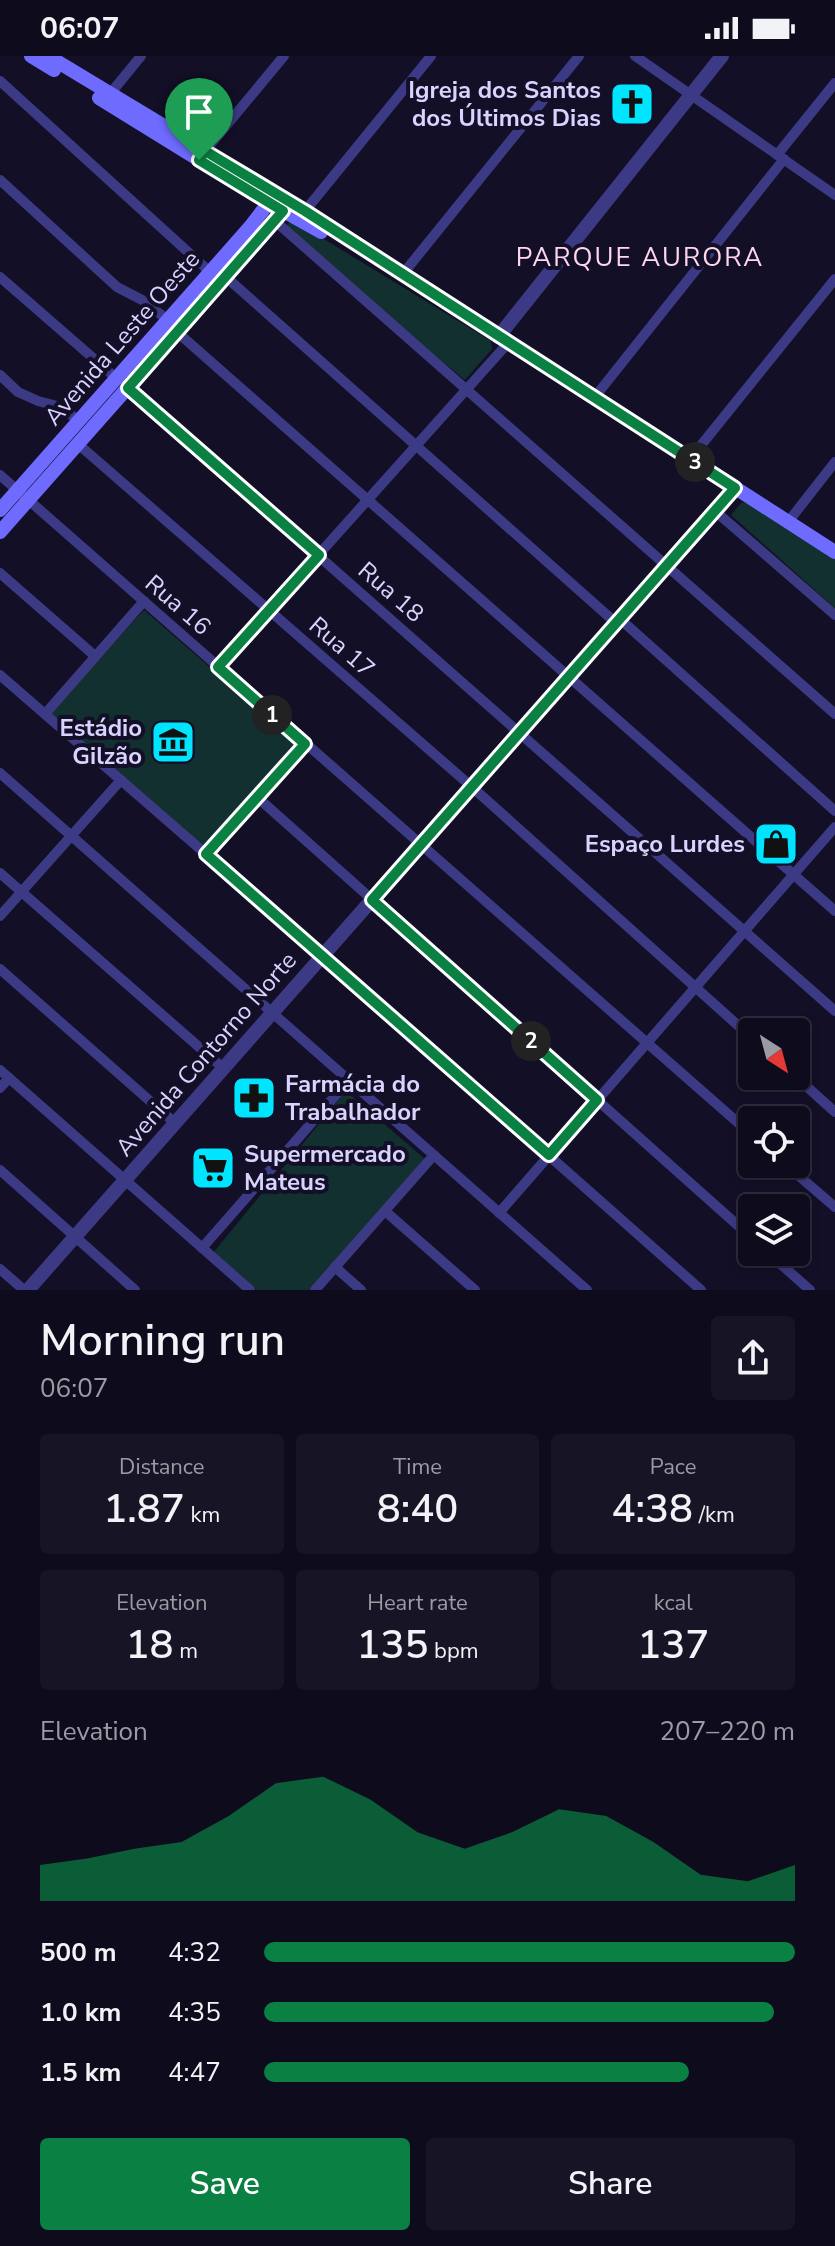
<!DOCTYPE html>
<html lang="en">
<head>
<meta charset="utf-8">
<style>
	body { margin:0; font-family:"Nunito Sans",sans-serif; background:#171425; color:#f1f3f6; height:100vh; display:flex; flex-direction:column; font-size:30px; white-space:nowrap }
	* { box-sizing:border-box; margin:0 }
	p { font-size:26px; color:#9b9ba3 }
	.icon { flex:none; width:44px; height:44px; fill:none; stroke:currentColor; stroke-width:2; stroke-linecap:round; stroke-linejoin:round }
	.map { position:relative; height:1234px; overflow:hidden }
	.details { display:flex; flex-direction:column; background:#0e0b1c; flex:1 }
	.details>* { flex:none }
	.needle { width:52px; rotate:144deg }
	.buttons { position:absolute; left:738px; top:962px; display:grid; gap:16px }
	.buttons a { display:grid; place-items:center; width:72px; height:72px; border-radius:8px; background:#0e0b1c; box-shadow:0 4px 12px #0003,0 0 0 2px #2e2b3b; font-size:40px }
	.pin { position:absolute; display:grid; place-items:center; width:68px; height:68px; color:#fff; margin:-82px -34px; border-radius:50% 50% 50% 0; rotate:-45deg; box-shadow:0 0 8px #0007 }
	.pin .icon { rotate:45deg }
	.km { position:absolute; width:40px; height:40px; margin:-20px; border-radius:50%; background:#222; color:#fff; font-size:22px; line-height:40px; text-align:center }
	.round { display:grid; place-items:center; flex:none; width:84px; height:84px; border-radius:8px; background:#171425 }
	.headline { display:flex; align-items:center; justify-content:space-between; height:136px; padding:0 40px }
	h1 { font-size:44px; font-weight:600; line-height:60px }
	.metrics { display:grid; grid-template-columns:repeat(3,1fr); gap:12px; height:136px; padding:8px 40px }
	.metrics div { display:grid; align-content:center; border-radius:8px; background:#171425; text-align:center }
	.metrics b { font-size:40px; font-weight:600 }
	.metrics small { font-size:22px; font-weight:400 }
	.metrics p { font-size:22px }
	.chart { height:224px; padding:16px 40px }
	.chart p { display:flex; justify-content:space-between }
	.chart svg { width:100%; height:144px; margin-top:8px; fill:#0b8043; opacity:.7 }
	.button { display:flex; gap:16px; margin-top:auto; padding:16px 40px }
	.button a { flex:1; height:92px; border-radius:8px; background:#0b8043; color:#fff; font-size:32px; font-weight:600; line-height:92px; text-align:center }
	.button a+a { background:#171425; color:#f1f3f6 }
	ul { padding:0 40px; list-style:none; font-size:26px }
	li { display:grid; grid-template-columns:128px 96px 1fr; align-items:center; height:60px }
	li i { height:20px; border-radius:10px; background:#0b8043 }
	.status { display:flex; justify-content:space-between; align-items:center; height:56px; padding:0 40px; background:#0e0b1c; direction:ltr }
	.status svg { height:22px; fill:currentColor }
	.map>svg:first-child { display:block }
	.green { fill:#12302f }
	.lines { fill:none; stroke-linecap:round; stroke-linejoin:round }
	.minor { stroke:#3d3a85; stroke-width:10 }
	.tertiary { stroke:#3d3a85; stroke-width:14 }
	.secondary { stroke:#6f6bff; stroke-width:14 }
	.route-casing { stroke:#fff; stroke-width:16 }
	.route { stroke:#0b8043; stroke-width:10 }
	.labels { text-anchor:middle; stroke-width:8; stroke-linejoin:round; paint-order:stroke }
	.poi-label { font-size:24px; font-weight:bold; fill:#d9d4ff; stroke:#130f26; text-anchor:end }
	.street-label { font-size:24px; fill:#d9d4ff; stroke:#130f26 }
	.neighbourhood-label { font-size:26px; letter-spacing:2px; fill:#ffd6f0; stroke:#130f26 }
</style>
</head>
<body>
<div class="status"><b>06:07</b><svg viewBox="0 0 49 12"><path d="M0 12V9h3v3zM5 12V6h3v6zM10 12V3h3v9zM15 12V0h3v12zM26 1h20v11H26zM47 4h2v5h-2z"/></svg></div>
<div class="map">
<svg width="835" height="1234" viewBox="0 0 835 1234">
	<rect width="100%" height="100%" fill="#130f26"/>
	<!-- green -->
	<g class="green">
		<polygon points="291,163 491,285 492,293 465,324 376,251 287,170"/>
		<polygon points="749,446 835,502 835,552 731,459 741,447"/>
		<polygon points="144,554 296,686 203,790 50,656"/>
		<polygon points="346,1035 425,1103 309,1234 257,1234 213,1197"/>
	</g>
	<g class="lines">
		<!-- minor -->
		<g class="minor">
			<polyline points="635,0 835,139"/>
			<polyline points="0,25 210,216"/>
			<polyline points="110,38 141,0"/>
			<polyline points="777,99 835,27"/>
			<polyline points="201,100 284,0"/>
			<polyline points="0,124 117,231 142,244 168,264"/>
			<polyline points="305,155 431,0"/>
			<polyline points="275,165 835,658"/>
			<polyline points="402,219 579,0"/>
			<polyline points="0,221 116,322"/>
			<polyline points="226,221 616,567"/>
			<polyline points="177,276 835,855"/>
			<polyline points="0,319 18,336 38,345 61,351 79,365"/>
			<polyline points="128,332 835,955"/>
			<polyline points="594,342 784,103"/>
			<polyline points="78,388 472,731 752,982"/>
			<polyline points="690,403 835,223"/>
			<polyline points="0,419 752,1079"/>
			<polyline points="715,455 835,559"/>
			<polyline points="788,466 835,406"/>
			<polyline points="0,517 95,600"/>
			<polyline points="620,563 835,755"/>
			<polyline points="218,611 508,287"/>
			<polyline points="0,619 323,900 701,1234"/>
			<polyline points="45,658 144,545"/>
			<polyline points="0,717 587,1234"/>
			<polyline points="257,741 752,1182"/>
			<polyline points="206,798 305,688"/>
			<polyline points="0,817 223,1012"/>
			<polyline points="0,860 121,724"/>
			<polyline points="0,913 175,1067"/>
			<polyline points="0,1014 250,1234"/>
			<polyline points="795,1020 835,1056"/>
			<polyline points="0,1032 9,1022"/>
			<polyline points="785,1108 835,1151"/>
			<polyline points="0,1114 135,1234"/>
			<polyline points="385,1155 475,1234"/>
			<polyline points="499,1157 835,771"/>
			<polyline points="202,1192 349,1024"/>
			<polyline points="767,1196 810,1234"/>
			<polyline points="335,1211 361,1234"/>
			<polyline points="0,1213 24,1234"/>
			<polyline points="315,1234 434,1099"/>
		</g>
		<!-- tertiary -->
		<g class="tertiary">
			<polyline points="498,281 722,0"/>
			<polyline points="28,1234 735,432"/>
		</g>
		<!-- secondary -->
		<g class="secondary">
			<polyline points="31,0 54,14"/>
			<polyline points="48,0 305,155 835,496"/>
			<polyline points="99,42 269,147 321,176"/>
			<polyline points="0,454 250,171 273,141"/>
			<polyline points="0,476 275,165 289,146"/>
		</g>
	</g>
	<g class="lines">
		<!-- route casing -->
		<g class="route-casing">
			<polygon id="route" points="205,95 305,155 735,432 372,844 597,1044 549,1099 206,798 305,688 218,611 319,499 128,332 283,155 199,104"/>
		</g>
		<!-- route -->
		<use href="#route" class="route"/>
	</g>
	<!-- icons -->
	<defs>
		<g id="church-square" transform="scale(2.3)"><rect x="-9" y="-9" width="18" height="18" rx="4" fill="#00e5ff" stroke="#130f26"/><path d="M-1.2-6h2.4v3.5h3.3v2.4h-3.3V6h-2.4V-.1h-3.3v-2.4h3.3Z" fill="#111"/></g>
		<g id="museum-square" transform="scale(2.3)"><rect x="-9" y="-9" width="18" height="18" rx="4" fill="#00e5ff" stroke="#130f26"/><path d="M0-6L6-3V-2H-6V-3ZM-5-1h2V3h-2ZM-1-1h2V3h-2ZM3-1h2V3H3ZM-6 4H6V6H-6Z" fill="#111"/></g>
		<g id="shop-square" transform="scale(2.3)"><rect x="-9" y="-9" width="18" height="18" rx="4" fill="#00e5ff" stroke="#130f26"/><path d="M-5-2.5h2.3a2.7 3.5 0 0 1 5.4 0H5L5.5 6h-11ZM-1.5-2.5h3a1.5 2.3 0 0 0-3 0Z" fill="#111"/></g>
		<g id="pharmacy-square" transform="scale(2.3)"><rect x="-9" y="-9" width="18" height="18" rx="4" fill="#00e5ff" stroke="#130f26"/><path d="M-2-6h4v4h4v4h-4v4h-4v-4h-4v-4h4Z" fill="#111"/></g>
		<g id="supermarket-square" transform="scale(2.3)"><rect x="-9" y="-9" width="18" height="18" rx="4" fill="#00e5ff" stroke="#130f26"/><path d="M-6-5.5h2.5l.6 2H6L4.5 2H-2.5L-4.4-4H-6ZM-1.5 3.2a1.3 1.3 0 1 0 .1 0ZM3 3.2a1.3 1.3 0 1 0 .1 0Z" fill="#111"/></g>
	</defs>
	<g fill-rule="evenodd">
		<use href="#church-square" x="632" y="48"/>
		<use href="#museum-square" x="173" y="686"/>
		<use href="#shop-square" x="776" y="788"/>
		<use href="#pharmacy-square" x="254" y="1042"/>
		<use href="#supermarket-square" x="213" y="1112"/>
	</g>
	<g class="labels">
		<!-- poi labels -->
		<g class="poi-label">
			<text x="601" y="42">Igreja dos Santos<tspan x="601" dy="28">dos Últimos Dias</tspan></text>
			<text x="142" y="680">Estádio<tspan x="142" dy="28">Gilzão</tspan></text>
			<text x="745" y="796">Espaço Lurdes</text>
			<text x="285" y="1036" text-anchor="start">Farmácia do<tspan x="285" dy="28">Trabalhador</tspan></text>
			<text x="244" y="1106" text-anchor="start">Supermercado<tspan x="244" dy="28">Mateus</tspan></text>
		</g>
		<!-- street labels -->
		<g class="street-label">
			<text transform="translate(122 282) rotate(-49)" y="8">Avenida Leste Oeste</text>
			<text transform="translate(391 536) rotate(41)" y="8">Rua 18</text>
			<text transform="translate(178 549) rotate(41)" y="8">Rua 16</text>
			<text transform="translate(342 591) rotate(41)" y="8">Rua 17</text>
			<text transform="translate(206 998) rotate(-49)" y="8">Avenida Contorno Norte</text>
		</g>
		<!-- neighbourhood labels -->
		<g class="neighbourhood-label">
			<text x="640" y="210">PARQUE AURORA</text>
		</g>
	</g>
</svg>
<div class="buttons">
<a><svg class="needle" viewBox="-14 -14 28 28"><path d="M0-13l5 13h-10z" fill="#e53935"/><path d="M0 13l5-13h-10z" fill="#9b9ba3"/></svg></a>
<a><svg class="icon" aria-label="locate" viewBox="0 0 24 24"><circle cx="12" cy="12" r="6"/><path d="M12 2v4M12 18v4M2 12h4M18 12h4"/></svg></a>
<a><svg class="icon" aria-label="layers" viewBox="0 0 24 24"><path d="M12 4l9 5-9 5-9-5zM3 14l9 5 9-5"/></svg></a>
</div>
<div class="pin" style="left:199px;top:104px;background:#1e9e55"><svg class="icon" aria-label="arrive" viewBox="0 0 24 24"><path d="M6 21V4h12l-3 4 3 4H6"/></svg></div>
<b class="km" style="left:272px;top:659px">1</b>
<b class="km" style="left:531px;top:985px">2</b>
<b class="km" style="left:695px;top:406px">3</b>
</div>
<section class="details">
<div class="headline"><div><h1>Morning run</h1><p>06:07</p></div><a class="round"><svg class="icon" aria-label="share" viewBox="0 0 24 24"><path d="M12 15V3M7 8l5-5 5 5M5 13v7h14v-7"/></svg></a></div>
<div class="metrics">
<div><p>Distance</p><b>1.87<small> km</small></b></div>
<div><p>Time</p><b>8:40</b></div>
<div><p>Pace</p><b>4:38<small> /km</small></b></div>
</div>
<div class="metrics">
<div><p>Elevation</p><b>18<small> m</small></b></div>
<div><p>Heart rate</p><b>135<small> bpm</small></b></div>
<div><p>kcal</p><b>137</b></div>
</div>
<div class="chart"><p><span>Elevation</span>207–220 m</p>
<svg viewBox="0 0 160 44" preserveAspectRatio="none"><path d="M0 44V33L10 31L20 28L30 26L40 18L50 8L60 6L70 13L80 23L90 28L100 23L110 16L120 18L130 26L140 36L150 38L160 33V44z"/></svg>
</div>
<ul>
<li><b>500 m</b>4:32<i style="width:100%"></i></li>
<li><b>1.0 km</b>4:35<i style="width:96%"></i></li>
<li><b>1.5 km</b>4:47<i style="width:80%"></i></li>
</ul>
<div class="button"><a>Save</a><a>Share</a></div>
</section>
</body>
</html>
